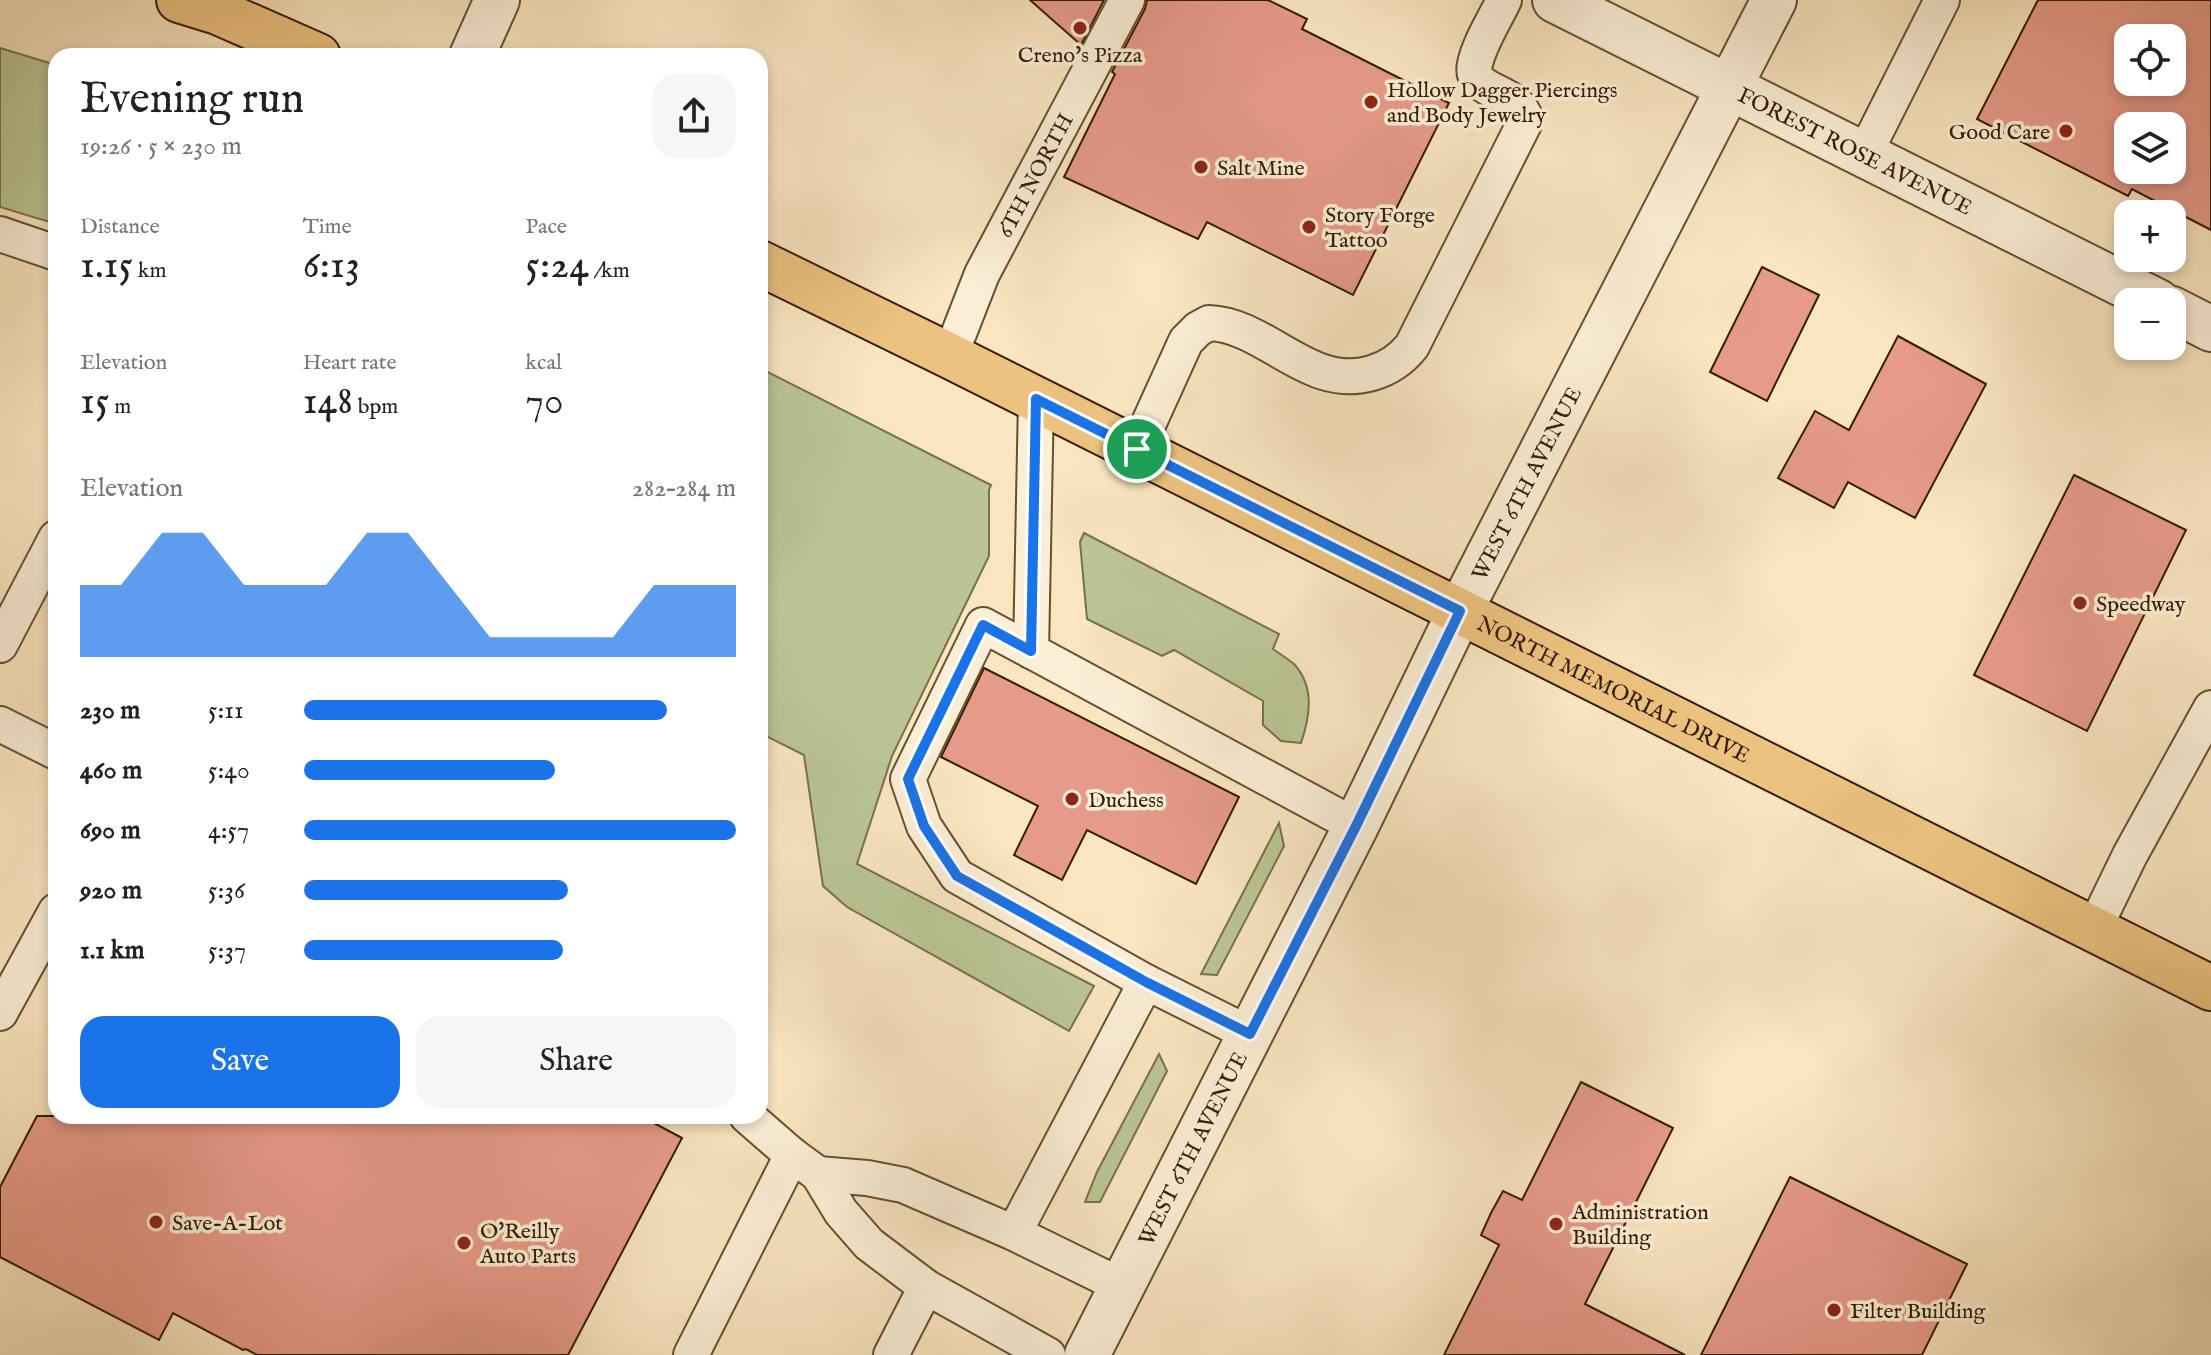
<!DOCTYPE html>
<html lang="en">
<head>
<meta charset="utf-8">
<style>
	body { margin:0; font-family:"IM FELL English",serif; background:#f6f6f6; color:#222; height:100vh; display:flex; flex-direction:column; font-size:30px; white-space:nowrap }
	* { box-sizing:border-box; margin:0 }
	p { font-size:26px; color:#767676 }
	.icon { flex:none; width:44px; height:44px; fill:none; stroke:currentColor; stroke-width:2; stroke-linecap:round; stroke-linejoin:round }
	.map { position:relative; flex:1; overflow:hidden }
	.side { position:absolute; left:48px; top:48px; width:720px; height:1076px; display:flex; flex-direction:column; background:#fff; border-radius:24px; box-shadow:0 4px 12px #0003 }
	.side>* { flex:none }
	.tools { position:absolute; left:2114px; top:24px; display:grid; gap:16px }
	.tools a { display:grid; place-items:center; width:72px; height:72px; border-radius:16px; background:#fff; box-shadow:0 4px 12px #0003; font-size:40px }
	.pin { position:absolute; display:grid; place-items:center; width:68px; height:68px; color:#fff; margin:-34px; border:4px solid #fff; border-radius:50%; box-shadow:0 2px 8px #0007 }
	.round { display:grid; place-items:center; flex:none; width:84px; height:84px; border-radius:24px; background:#f6f6f6 }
	.headline { display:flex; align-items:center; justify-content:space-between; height:136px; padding:0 32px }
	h1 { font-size:44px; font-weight:600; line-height:60px }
	.stats { display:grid; grid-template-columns:repeat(3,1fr); gap:12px; height:136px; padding:8px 32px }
	.stats div { display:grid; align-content:center }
	.stats b { font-size:40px; font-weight:600 }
	.stats small { font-size:22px; font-weight:400 }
	.stats p { font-size:22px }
	.chart { height:224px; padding:16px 32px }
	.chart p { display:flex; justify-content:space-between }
	.chart svg { width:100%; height:144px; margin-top:8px; fill:#1a73e8; opacity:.7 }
	.action { display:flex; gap:16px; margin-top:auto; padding:16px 32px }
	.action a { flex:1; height:92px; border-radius:24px; background:#1a73e8; color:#fff; font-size:32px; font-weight:600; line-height:92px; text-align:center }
	.action a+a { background:#f6f6f6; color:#222 }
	ul { padding:0 32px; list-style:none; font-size:26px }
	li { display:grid; grid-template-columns:128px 96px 1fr; align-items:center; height:60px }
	li i { height:20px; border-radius:10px; background:#1a73e8 }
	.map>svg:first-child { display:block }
	.green { fill:#bbc594; stroke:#77724a; stroke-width:2 }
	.building { fill:#e69a89; stroke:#331e00; stroke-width:2; fill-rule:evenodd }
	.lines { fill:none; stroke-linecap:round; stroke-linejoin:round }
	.service-casing { stroke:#645030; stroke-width:38 }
	.minor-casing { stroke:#645030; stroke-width:48 }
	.tertiary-casing { stroke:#645030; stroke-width:48 }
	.primary-casing { stroke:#331e00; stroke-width:48 }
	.service { stroke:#fbeed6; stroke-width:34 }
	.minor { stroke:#fbeed6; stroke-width:44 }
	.tertiary { stroke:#fbeed6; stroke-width:44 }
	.primary { stroke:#ecc280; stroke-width:44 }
	.route-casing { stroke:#fff; stroke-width:16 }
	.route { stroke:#1a73e8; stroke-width:10 }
	.poi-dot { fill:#8f2418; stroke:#fbeed6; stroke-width:3 }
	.labels { text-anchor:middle; stroke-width:7; stroke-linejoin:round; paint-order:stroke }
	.poi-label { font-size:22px; fill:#331e00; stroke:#fbeed6; text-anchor:start }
	.street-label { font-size:22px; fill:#331e00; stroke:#fbeed6 }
</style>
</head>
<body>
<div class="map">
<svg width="2211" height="1355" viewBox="0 0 2211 1355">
	<rect width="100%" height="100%" fill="#f9e5c0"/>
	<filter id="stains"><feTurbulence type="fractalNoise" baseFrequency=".0025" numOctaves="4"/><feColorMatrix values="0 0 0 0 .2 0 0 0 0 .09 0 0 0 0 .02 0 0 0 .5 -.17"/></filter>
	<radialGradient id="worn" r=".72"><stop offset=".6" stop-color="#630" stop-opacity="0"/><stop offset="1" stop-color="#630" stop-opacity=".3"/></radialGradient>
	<!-- green -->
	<g class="green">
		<polygon points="0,48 56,65 56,224 0,207"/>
		<polygon points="760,368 991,485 989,490 989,556 892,756 857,864 1094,986 1069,1031 847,907 823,886 804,755 760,733"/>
		<path d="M1084,533L1279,634L1273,649C1280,654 1288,659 1294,664C1315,687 1310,716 1301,743L1281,741L1263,725V701L1174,650L1162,656L1087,619L1080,542Z"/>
		<polygon points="1279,823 1284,846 1217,975 1201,974"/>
		<polygon points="1159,1054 1167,1071 1100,1202 1085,1202 1097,1172"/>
	</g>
	<!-- building -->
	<g class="building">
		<polygon points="1030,0 1104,0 1081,45"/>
		<polygon points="1147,0 1268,0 1307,19 1302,29 1449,103 1353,295 1207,222 1198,239 1064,177 1115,74 1112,72 1145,9"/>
		<path d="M2038,0H2211V230L2132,189L2128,196L1977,119ZM2128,38H2172V82H2128ZM2128,126H2172V170H2128Z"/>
		<polygon points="1762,267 1819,295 1767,401 1710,372"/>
		<polygon points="1898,336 1986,384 1915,518 1848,482 1834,508 1778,478 1815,411 1849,430"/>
		<polygon points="2074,475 2186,530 2087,731 1974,675"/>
		<polygon points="984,668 1239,797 1196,884 1087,830 1062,880 1014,855 1038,806 941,757"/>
		<polygon points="1581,1082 1673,1128 1585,1304 1685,1355 1444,1355 1499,1245 1481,1235 1491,1213 1503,1191 1522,1200"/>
		<polygon points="37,1116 641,1116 682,1138 568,1355 257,1355 246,1349 243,1350 173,1313 159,1340 0,1257 0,1187"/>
		<polygon points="1790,1177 1967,1264 1922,1355 1701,1355"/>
	</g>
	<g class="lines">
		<!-- service casing -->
		<g class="service-casing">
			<g id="service">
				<polyline points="1864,155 1942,0"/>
				<polyline points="0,234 56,253"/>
				<path id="s1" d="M950,356L982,274L1127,0"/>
				<path d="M1137,449L1186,341L1198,329L1209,323C1267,325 1309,392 1372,373C1389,368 1401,360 1412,346L1526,120C1518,88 1468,94 1475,64C1479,44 1495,19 1504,0"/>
				<polyline points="0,645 56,538"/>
				<polyline points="1031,651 1036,399"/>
				<polyline points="0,724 56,752"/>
				<polyline points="2094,929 2130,855 2211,708"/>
				<polyline points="1146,982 957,876 924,826 908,779 983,625 1356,826"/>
				<polyline points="0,1013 56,911"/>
				<polyline points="747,1116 792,1155 818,1174 841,1212 869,1244 926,1287 1048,1355"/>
				<polyline points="818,1174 867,1178 903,1185 1014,1233 1122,1286"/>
				<polyline points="1014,1233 1146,982 1250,1034"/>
				<polyline points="691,1355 792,1155"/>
				<polyline points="891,1355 926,1287"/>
			</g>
		</g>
		<!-- minor casing -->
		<g class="minor-casing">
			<g id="minor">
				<path id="s2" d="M1555,0L2158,302"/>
				<polyline points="472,56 497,0"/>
				<polyline points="2172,309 2211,329"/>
			</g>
		</g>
		<!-- tertiary casing -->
		<g class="tertiary-casing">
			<g id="tertiary">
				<path id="s3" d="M1087,1355L1356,826L1460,611L1774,0"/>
			</g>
		</g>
		<!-- primary casing -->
		<g class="primary-casing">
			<g id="primary">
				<polyline points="179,0 218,12 318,56"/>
				<path id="s4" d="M760,263L950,356L2211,988"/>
			</g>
		</g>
		<!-- service -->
		<use href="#service" class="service"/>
		<!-- minor -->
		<use href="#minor" class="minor"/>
		<!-- tertiary -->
		<use href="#tertiary" class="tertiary"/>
		<!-- primary -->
		<use href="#primary" class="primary"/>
	</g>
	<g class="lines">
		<!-- route casing -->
		<g class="route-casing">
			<polygon id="route" points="1036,399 1460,611 1356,826 1250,1034 1146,982 957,876 924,826 908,779 983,625 1031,651"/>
		</g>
		<!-- route -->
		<use href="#route" class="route"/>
	</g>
	<!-- markers -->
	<g class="poi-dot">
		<circle cx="1080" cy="28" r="8"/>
		<circle cx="1371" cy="102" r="8"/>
		<circle cx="2066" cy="131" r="8"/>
		<circle cx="1201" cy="167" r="8"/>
		<circle cx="1309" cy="227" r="8"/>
		<circle cx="2080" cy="603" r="8"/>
		<circle cx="1072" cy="799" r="8"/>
		<circle cx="156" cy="1222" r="8"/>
		<circle cx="1556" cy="1224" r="8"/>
		<circle cx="464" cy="1243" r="8"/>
		<circle cx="1834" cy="1310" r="8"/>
	</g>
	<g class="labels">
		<!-- poi labels -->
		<g class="poi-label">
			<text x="1080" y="62" text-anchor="middle">Creno's Pizza</text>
			<text x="1387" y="97">Hollow Dagger Piercings<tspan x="1387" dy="25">and Body Jewelry</tspan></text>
			<text x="2050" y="139" text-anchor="end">Good Care</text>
			<text x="1217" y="175">Salt Mine</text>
			<text x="1325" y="222">Story Forge<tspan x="1325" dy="25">Tattoo</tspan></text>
			<text x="2096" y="611">Speedway</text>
			<text x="1088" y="807">Duchess</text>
			<text x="1572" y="1219">Administration<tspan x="1572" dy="25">Building</tspan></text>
			<text x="172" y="1230">Save-A-Lot</text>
			<text x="480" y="1238">O'Reilly<tspan x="480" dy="25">Auto Parts</tspan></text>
			<text x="1850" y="1318">Filter Building</text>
		</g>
		<!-- street labels -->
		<g class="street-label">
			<text dy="8" stroke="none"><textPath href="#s2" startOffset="336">FOREST ROSE AVENUE</textPath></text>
			<text dy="8" stroke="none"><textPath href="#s1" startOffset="200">6TH NORTH</textPath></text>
			<text dy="8" stroke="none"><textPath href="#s3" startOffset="976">WEST 6TH AVENUE</textPath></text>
			<text dy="8" stroke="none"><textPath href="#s4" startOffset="954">NORTH MEMORIAL DRIVE</textPath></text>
			<text dy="8" stroke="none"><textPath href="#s3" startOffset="232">WEST 6TH AVENUE</textPath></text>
		</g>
	</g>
	<rect width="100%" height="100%" filter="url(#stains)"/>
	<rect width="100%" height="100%" fill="url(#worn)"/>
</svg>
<div class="tools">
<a><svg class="icon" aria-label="locate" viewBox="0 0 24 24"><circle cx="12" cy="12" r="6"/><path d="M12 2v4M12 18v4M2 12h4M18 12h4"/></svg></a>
<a><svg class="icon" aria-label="layers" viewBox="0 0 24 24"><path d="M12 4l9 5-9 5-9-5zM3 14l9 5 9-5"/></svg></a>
<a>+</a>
<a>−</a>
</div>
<div class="pin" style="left:1137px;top:449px;background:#1e9e55"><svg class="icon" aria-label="arrive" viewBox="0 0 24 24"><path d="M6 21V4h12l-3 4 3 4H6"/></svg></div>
<section class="side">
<div class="headline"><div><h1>Evening run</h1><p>19:26 · 5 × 230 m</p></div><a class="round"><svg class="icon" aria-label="share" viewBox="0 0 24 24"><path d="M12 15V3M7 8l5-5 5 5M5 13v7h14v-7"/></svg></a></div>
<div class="stats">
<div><p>Distance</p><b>1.15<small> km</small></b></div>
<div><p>Time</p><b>6:13</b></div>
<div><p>Pace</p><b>5:24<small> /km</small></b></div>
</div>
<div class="stats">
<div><p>Elevation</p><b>15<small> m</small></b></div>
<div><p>Heart rate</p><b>148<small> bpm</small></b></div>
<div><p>kcal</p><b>70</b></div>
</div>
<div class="chart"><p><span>Elevation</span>282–284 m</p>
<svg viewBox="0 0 160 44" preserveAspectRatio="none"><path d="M0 44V22L10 22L20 6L30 6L40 22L50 22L60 22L70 6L80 6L90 22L100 38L110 38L120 38L130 38L140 22L150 22L160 22V44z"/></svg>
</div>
<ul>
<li><b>230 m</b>5:11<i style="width:84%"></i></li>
<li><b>460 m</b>5:40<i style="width:58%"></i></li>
<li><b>690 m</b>4:57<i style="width:100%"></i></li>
<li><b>920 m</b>5:36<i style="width:61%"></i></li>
<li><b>1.1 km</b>5:37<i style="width:60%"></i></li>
</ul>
<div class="action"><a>Save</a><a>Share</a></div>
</section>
</div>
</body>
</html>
